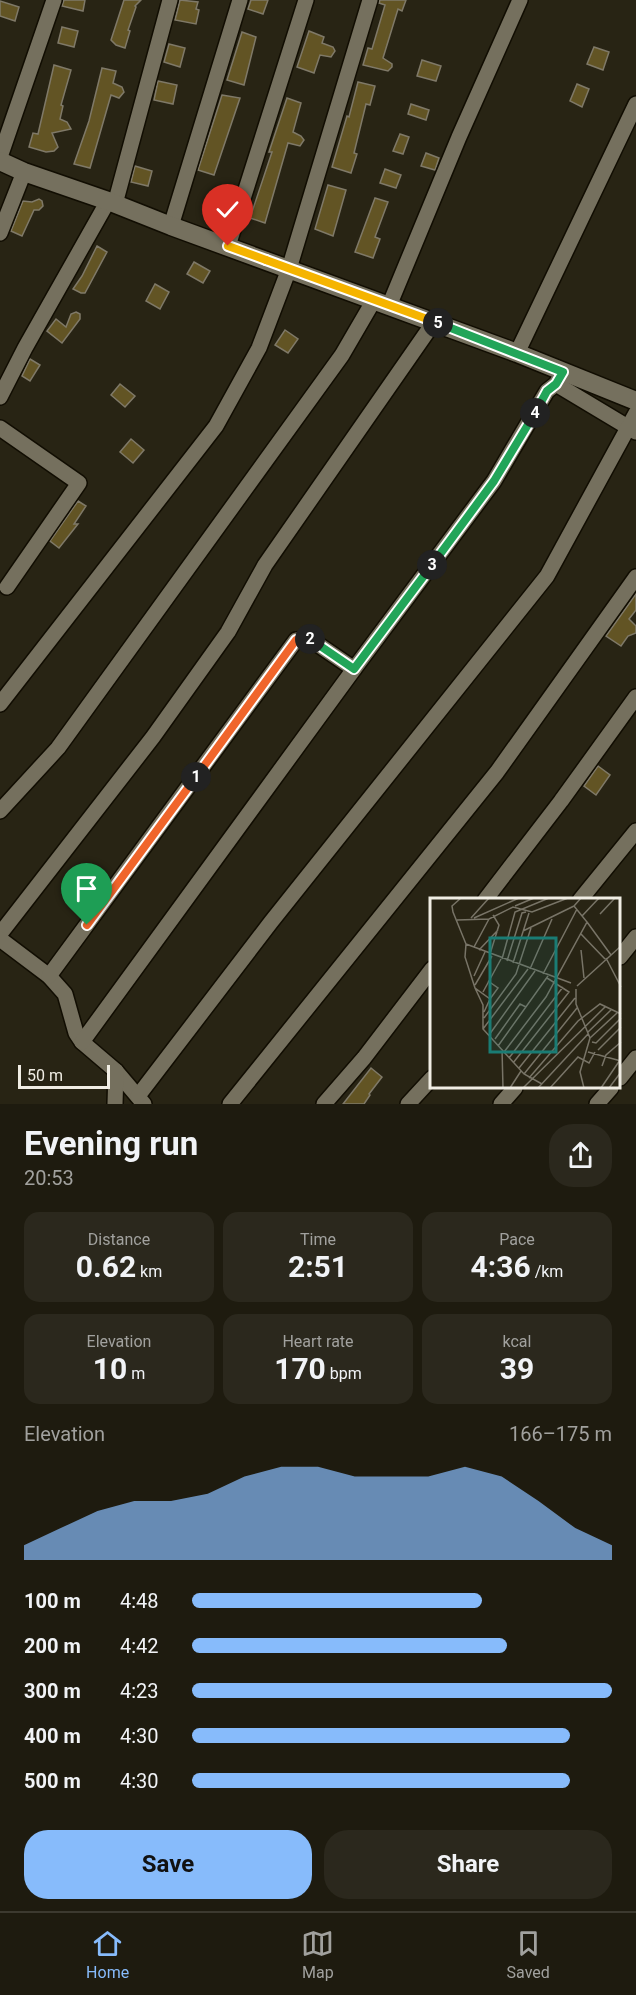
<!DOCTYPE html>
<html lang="en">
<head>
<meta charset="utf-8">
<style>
	body { margin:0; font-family:Roboto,sans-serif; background:#2b281d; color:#f1f3f6; height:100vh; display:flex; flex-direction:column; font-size:22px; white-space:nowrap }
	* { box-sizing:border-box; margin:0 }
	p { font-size:20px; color:#a1a19e }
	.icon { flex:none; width:33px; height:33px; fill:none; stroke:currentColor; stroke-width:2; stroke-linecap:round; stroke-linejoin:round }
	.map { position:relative; height:1104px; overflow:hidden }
	.side { display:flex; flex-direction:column; background:#1e1b0f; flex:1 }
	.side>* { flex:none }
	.scale { position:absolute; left:18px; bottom:15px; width:92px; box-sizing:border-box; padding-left:6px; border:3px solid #f0ede4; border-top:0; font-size:16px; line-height:21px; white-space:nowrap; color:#f0ede4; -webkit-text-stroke:4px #282414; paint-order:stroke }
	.pin { position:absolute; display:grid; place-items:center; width:51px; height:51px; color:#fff; margin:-62px -26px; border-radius:50% 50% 50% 0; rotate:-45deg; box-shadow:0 0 6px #0007 }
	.pin .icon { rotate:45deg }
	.km { position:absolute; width:30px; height:30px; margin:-15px; border-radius:50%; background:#222; color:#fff; font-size:16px; line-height:30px; text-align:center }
	.round { display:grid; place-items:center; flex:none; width:63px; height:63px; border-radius:24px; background:#2b281d }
	.overview { display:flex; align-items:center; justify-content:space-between; height:102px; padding:0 24px }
	h1 { font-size:33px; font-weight:700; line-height:45px }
	.stats { display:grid; grid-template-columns:repeat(3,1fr); gap:9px; height:102px; padding:6px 24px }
	.stats div { display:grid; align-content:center; border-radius:15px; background:#2b281d; text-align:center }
	.stats b { font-size:30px; font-weight:700 }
	.stats small { font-size:16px; font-weight:400 }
	.stats p { font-size:16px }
	.chart { height:168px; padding:12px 24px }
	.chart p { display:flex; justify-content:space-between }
	.chart svg { width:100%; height:108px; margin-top:6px; fill:#87bbfb; opacity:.7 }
	.button { display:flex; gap:12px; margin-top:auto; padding:12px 24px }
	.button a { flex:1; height:69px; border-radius:24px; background:#87bbfb; color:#111; font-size:24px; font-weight:700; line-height:69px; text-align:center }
	.button a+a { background:#2b281d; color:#f1f3f6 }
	ul { padding:0 24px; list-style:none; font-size:20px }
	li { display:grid; grid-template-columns:96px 72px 1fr; align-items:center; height:45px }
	li i { height:15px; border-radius:8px; background:#87bbfb }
	.tabs { display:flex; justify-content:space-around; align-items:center; height:84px; border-top:2px solid #3c392f; background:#1e1b0f; font-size:16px; color:#a1a19e }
	.tabs a { display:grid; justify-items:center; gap:3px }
	.tabs .on { color:#87bbfb }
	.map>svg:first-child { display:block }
	.building { fill:#625424; stroke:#7f7968; stroke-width:1.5 }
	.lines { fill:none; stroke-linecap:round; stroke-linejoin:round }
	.minor-casing { stroke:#110d02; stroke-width:18 }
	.tertiary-casing { stroke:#110d02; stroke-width:21 }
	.minor { stroke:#75705e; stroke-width:15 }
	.tertiary { stroke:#75705e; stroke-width:18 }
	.split-1-casing { stroke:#fff; stroke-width:12 }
	.split-2-casing { stroke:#fff; stroke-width:12 }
	.split-3-casing { stroke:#fff; stroke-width:12 }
	.split-4-casing { stroke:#fff; stroke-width:12 }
	.split-5-casing { stroke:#fff; stroke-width:12 }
	.split-6-casing { stroke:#fff; stroke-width:12 }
	.split-7-casing { stroke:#fff; stroke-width:12 }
	.split-1 { stroke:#f0652b; stroke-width:8 }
	.split-2 { stroke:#f0652b; stroke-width:8 }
	.split-3 { stroke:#22a559; stroke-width:8 }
	.split-4 { stroke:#22a559; stroke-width:8 }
	.split-5 { stroke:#22a559; stroke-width:8 }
	.split-6 { stroke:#f5b400; stroke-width:8 }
	.split-7 { stroke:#f5b400; stroke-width:8 }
	.inset-road { fill:none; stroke:#787467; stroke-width:1.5 }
	.view { fill:#1a7c74; fill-opacity:0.15; stroke:#1a7c74; stroke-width:3 }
	.inset-edge { fill:none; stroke:#f0ede4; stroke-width:3 }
</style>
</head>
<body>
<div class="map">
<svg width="636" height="1104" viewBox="0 0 636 1104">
	<rect width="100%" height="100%" fill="#282414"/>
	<!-- building -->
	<g class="building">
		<polygon points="64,0 85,0 83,11 62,6"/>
		<polygon points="124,0 141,0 135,6 136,7 128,30 130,31 125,48 116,45 111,40"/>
		<polygon points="180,0 198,2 196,9 199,10 196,24 175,20"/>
		<polygon points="251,0 268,0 263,14 248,9"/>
		<polygon points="380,0 406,0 402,11 398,9 383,58 392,64 392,67 388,71 363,65 368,48 372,49 385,5 379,3"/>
		<polygon points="0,1 19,7 15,21 0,16"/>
		<polygon points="62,27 78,31 74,47 58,43"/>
		<polygon points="309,31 324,37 322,43 333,47 335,51 331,57 320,55 314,73 297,67"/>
		<polygon points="242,32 256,37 244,85 227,80"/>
		<polygon points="169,44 185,48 180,67 164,62"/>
		<polygon points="594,47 609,52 603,70 587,64"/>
		<polygon points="422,60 441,66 436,81 417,76"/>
		<polygon points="54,65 71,70 61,105 63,106 60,119 67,122 71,129 52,133 58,147 54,151 46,152 29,147 33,133 38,134"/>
		<polygon points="102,68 116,71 113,83 122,87 124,92 119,98 111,95 90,168 74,164 89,121"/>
		<polygon points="158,81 177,85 173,104 154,100"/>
		<polygon points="358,82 375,86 370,105 366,104 354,153 357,154 351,173 332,167 347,116 349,117"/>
		<polygon points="577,84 589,89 582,107 570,101"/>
		<polygon points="222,95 240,98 214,175 198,170"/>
		<polygon points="287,98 301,103 293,132 301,136 304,140 300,146 288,143 265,223 250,218 272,152 269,152"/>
		<polygon points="411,104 429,110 426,120 408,114"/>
		<polygon points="400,134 409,137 403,154 393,151"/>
		<polygon points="426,153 439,158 435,170 421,166"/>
		<polygon points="135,166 152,171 148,186 131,182"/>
		<polygon points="385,169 401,175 396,188 380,183"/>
		<polygon points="328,185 346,190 333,236 315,229"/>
		<polygon points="375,198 388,202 375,237 380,239 373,258 355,252"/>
		<polygon points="39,199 42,201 43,206 39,210 34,210 22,236 11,231 23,201 32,202"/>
		<polygon points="97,246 107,252 85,293 81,293 73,289 82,276"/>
		<polygon points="194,262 210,271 203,283 187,274"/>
		<polygon points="155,284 169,292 160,309 146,301"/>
		<polygon points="76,312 80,314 80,319 62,343 47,331 56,319 66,327 71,314"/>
		<polygon points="285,330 298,339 288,353 275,345"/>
		<polygon points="30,359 40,365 30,381 22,376"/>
		<polygon points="120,384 135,396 125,407 111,395"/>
		<polygon points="131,439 144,450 133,463 120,452"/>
		<polygon points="78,501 86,506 74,524 78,524 59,548 50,541"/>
		<polygon points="636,594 636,610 629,619 636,626 636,633 628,636 621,646 606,636"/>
		<polygon points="598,766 610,775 596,795 584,786"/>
		<polygon points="371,1068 382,1077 369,1094 370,1095 364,1104 343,1104"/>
	</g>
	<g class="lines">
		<!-- minor casing -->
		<g class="minor-casing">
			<g id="minor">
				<polyline points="0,157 54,0"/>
				<polyline points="115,204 170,0"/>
				<polyline points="171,226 240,0"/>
				<polyline points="0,233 24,172"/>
				<polyline points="228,246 306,0"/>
				<polyline points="389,306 459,137 520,0"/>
				<polyline points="517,353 636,104"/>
				<polyline points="556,384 636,432"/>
				<polyline points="0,397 25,348 108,201"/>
				<polyline points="0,428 79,483 7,587"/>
				<polyline points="0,704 216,426 259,348 289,269 370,0"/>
				<polyline points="0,811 58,748 342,355 374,300"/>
				<polyline points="485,900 561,801 636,697"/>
				<polyline points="580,900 636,831"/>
				<polyline points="0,934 153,737 228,632 265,565 434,322"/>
				<polyline points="0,939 49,976 65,994 76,1033 82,1042 116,1071 144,1104"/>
				<polyline points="620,957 636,937"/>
				<polyline points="49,976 296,640 310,639 354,669"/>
				<polyline points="82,1042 354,669 494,481 547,391 556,384 563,372"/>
				<polyline points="620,1078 636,1058"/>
				<polyline points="138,1096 271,922 547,576 636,413"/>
				<polyline points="115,1104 116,1071"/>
				<polyline points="230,1104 497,772 636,577"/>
				<polyline points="324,1104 364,1058 432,969"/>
				<polyline points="408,1104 432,1078"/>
				<polyline points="501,1104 515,1088"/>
				<polyline points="597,1104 611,1088"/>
			</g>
		</g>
		<!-- tertiary casing -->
		<g class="tertiary-casing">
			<polyline id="tertiary" points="0,161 24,172 108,201 171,226 517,353 636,401"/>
		</g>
		<!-- minor -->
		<use href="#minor" class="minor"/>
		<!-- tertiary -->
		<use href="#tertiary" class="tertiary"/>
	</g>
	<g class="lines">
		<!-- split-1 casing -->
		<g class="split-1-casing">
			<polyline id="split-1" points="87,925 196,777"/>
		</g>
		<!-- split-2 casing -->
		<g class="split-2-casing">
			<polyline id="split-2" points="196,777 296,640 310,639"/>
		</g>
		<!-- split-3 casing -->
		<g class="split-3-casing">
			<polyline id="split-3" points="310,639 354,669 432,565"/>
		</g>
		<!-- split-4 casing -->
		<g class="split-4-casing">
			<polyline id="split-4" points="432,565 494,481 535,413"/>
		</g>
		<!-- split-5 casing -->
		<g class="split-5-casing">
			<polyline id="split-5" points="438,323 563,372 556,384 547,391 535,413"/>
		</g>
		<!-- split-6 casing -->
		<g class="split-6-casing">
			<polyline id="split-6" points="266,260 438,323"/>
		</g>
		<!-- split-7 casing -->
		<g class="split-7-casing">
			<polyline id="split-7" points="228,246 266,260"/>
		</g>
		<!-- split-1 -->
		<use href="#split-1" class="split-1"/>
		<!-- split-2 -->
		<use href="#split-2" class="split-2"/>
		<!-- split-3 -->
		<use href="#split-3" class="split-3"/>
		<!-- split-4 -->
		<use href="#split-4" class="split-4"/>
		<!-- split-5 -->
		<use href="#split-5" class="split-5"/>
		<!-- split-6 -->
		<use href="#split-6" class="split-6"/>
		<!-- split-7 -->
		<use href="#split-7" class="split-7"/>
	</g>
	<!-- overview -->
	<g transform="translate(430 898)">
		<rect width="190" height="190" fill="#282414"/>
		<path class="inset-road" d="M31,0L22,8L23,14L36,46L35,59L45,90L60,101L54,114M85,8L104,0M170,16L185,0M152,18L169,0M41,20L59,0M44,20L89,0M27,22L59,21L83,9L102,14L138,0M157,24L181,57M93,33L144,8M151,36L175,61M36,46L141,85M44,49L59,21M49,52L68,32M151,52L154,80M60,56L69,27L63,17M176,60L191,89M72,61L85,14L119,0M77,63L92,15L96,14M83,65L99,15M100,71L122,21M113,76L147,11M44,78L55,54M58,83L68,90L60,101M45,87L62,58M147,88L191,48M45,90L53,107V131L94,176L112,186M146,91V106L160,140L150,174L154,190M53,94L71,61M54,120L86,76L101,30M53,131L98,71M158,134L181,112M59,137L105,73M160,140L187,115M65,141L90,106L96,109M162,144L166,145L191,120M68,148L118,78M72,151L73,190M168,152L191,129M74,154L116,99L157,24L144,8L151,0M158,154L191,163M79,160L133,89M83,165L139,94L117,80M172,168L176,157L191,144M89,170L145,100M94,176L147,110M99,180L148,123L170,106L191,116M80,190L91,173M93,190L176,108M108,190L158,136M120,190L148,159L159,165L165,154M171,190L190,162M179,190L191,174"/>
		<path class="view" d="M60,40H126V154H60Z"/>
		<rect width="190" height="190" class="inset-edge"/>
	</g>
</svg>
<div class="scale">50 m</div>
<div class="pin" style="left:87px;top:925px;background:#1e9e55"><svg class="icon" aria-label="arrive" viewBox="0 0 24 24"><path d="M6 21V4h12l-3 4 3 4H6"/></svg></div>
<div class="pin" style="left:228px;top:246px;background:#d93025"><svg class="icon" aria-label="check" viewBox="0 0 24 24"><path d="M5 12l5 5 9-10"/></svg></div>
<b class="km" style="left:196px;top:777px">1</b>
<b class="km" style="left:310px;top:639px">2</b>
<b class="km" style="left:432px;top:565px">3</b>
<b class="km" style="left:535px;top:413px">4</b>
<b class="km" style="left:438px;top:323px">5</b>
</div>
<section class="side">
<div class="overview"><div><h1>Evening run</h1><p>20:53</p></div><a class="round"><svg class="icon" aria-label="share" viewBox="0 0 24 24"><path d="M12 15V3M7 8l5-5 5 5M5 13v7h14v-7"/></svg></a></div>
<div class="stats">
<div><p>Distance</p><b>0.62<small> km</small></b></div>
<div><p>Time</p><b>2:51</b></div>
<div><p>Pace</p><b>4:36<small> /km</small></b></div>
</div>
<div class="stats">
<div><p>Elevation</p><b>10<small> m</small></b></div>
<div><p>Heart rate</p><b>170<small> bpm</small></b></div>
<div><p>kcal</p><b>39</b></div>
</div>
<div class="chart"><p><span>Elevation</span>166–175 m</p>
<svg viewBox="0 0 160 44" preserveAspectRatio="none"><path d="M0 44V38L10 31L20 24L30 20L40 20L50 17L60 10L70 6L80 6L90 10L100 10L110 10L120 6L130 10L140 20L150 31L160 38V44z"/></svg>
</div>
<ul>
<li><b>100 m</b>4:48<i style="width:69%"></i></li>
<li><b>200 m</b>4:42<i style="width:75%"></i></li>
<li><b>300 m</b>4:23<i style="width:100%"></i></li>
<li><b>400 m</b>4:30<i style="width:90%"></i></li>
<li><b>500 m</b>4:30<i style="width:90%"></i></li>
</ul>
<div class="button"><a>Save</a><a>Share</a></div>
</section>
<nav class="tabs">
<a class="on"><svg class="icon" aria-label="home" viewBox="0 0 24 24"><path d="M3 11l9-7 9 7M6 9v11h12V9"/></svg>Home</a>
<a><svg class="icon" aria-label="map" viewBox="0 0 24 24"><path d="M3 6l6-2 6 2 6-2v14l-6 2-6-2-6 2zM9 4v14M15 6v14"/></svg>Map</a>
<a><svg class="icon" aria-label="saved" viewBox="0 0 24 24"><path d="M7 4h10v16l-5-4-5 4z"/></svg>Saved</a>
</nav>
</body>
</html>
